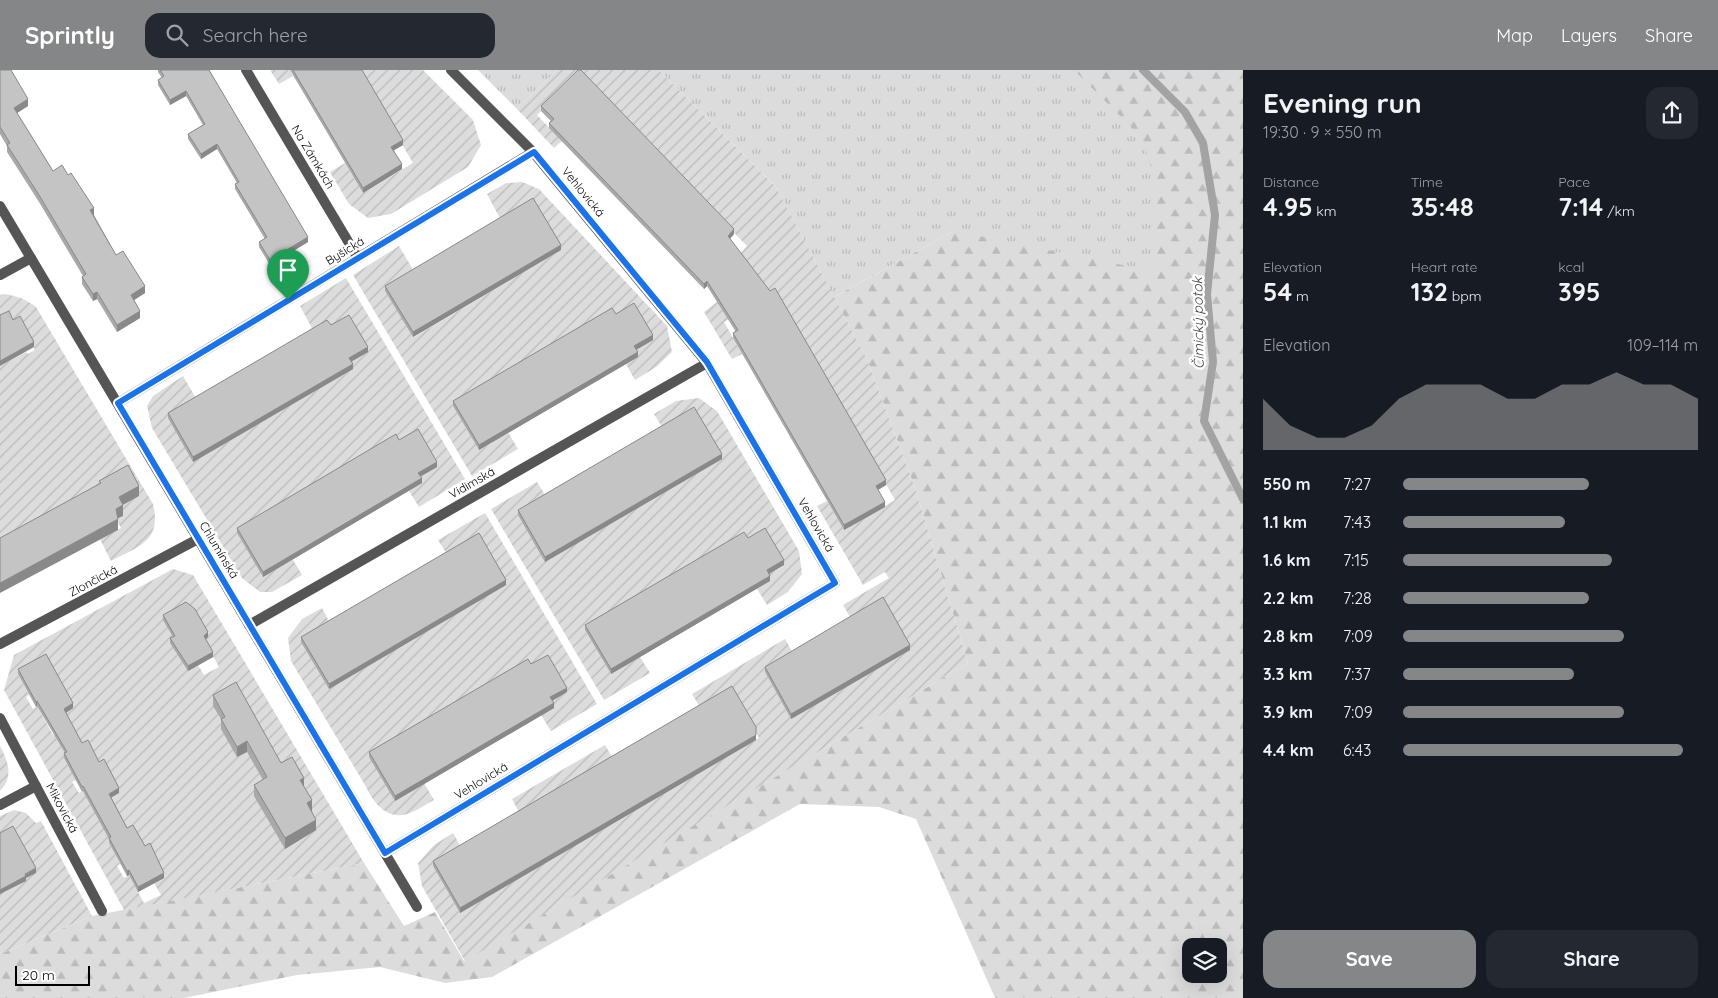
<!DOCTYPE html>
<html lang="en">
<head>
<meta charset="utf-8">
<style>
	body { margin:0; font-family:Quicksand,sans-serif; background:#242831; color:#f1f3f6; height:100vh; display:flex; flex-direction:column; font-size:19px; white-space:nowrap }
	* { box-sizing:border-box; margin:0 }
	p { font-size:16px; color:#9ea1a6 }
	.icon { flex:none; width:28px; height:28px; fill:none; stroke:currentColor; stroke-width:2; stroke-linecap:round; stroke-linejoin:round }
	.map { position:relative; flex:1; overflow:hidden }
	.panel { display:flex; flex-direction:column; background:#171b24; width:475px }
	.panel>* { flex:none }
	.controls { position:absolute; left:1182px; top:868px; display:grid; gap:10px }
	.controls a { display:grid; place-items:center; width:45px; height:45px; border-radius:10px; background:#171b24; box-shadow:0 5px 20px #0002; font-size:25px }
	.scale { position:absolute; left:15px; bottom:12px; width:75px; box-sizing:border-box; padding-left:5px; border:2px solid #000; border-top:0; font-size:14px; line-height:18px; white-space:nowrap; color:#000; -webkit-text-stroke:4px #fff; paint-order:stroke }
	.pin { position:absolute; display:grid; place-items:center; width:42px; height:42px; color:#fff; margin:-51px -21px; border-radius:50% 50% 50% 0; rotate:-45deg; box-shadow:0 0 5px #0007 }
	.pin .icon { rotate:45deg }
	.round { display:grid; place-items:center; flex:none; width:52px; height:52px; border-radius:15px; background:#242831 }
	.summary { display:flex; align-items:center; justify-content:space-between; height:85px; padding:0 20px }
	h1 { font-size:28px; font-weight:700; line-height:38px }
	.metrics { display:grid; grid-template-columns:repeat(3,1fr); gap:8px; height:85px; padding:5px 20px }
	.metrics div { display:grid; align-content:center }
	.metrics b { font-size:25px; font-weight:700 }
	.metrics small { font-size:14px; font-weight:400 }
	.metrics p { font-size:14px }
	.chart { height:140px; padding:10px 20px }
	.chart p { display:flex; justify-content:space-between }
	.chart svg { width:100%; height:90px; margin-top:5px; fill:#858687; opacity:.7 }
	.cta { display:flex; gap:10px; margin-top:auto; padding:10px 20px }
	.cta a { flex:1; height:58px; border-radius:15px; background:#858687; color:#fff; font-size:20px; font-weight:700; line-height:58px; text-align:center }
	.cta a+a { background:#242831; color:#f1f3f6 }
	ul { padding:0 20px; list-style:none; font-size:16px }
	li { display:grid; grid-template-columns:80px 60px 1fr; align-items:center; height:38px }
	li i { height:12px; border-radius:6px; background:#858687 }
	header { display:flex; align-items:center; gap:30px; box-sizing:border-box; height:70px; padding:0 25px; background:#858687; color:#fff }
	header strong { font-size:24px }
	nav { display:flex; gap:28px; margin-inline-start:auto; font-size:18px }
	.search { width:350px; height:45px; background:#242831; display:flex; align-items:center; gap:12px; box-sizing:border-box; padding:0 18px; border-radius:15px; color:#9ea1a6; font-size:19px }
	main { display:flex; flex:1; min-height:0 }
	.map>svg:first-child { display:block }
	.grass { fill:url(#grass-tufts); fill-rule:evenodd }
	.forest { fill:url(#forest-firs); fill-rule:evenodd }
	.garden { fill:url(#garden-furrows); fill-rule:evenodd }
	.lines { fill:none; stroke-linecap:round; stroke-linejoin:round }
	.stream { stroke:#a3a3a3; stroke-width:8 }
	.minor { stroke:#555; stroke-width:10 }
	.wall { fill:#a9a9a9 }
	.shaded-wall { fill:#898989 }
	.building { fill:#c4c4c4; stroke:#898989 }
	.route-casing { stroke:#fff; stroke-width:10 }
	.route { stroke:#1a73e8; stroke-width:6 }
	.labels { text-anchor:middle; stroke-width:5; stroke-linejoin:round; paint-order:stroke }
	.street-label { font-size:12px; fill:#000; stroke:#fff }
	.water-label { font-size:14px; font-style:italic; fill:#444; stroke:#fff }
</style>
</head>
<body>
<header>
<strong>Sprintly</strong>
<div class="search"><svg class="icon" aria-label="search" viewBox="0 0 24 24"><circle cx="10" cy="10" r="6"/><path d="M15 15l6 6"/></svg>Search here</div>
<nav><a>Map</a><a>Layers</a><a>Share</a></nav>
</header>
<main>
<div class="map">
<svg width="1243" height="928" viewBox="0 0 1243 928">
	<defs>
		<pattern id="grass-tufts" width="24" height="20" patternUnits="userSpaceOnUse" patternTransform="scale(1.25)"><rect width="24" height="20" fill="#dcdcdc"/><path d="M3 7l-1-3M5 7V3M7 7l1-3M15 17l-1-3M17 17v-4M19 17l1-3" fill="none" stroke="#bbb"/></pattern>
		<pattern id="forest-firs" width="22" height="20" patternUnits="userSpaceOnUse" patternTransform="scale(1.25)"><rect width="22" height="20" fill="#dcdcdc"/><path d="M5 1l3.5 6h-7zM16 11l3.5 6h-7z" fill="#bbb"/></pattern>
		<pattern id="garden-furrows" width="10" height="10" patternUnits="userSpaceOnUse" patternTransform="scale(1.25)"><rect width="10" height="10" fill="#dcdcdc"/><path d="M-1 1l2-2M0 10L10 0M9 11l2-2" fill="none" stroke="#bbb"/></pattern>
	</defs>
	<rect width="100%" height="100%" fill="#fff"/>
	<!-- grass -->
	<g class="grass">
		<polygon points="478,0 557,0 517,39"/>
		<path d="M659,0H1147L1243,928H1004L954,161L834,227L776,117ZM1191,876H1219V904H1191Z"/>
	</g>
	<!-- forest -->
	<path class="forest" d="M1074,0H1243V928H995L916,749L879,737L800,734L492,907L445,913L380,897L297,905L184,928H0V884L92,846L364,793L404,856L435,842L464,891L968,593L915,418L867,289L834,227L954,161L1152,201L1153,104L1142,68ZM1191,876H1219V904H1191Z"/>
	<!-- garden -->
	<g class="garden">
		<polygon points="270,0 290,0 293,6 279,14"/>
		<polygon points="359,0 423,0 473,50 481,75 468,97 391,144 368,148 349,134 330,102 345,93 363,123 413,93"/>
		<polygon points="557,0 659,0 776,117 867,289 915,418 968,593 465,891 422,816 418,793 434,775 453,763 462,779 433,796 460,843 520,744 512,729 605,675 614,690 611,755 759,668 732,621 701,639 692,624 785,569 794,585 765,602 791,649 852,550 843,535 889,508 885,502 863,515 817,436 827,431 844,460 895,430 775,223 724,252 742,284 732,289 704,242 753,204 736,188 747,176 580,4 537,45 562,71 554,78 517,39"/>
		<polygon points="522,112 539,119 667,256 672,282 656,297 635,310 626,294 638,287 634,281 652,270 453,336 479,380 492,373 488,367 505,357 518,379 472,406 353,205 399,176 415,203 385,221 414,267 561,180 502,152 487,124 506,113"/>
		<polygon points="346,208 465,409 419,437 409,421 418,408 436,397 237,463 263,506 289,483 302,505 272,522 260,522 242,508 152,358 147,336 153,326 183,306 201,337 340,306 353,299 314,262 300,236"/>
		<path d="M4,224C17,226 26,229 36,237L153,434C162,471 139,476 111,491L100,469L121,458L116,449L0,475V296L26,282L28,284L35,280L26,262L0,251V225Z"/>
		<polygon points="699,328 717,341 799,481 802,504 788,522 767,535 757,519 770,511 767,505 784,496 585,560 611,604 623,597 620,591 637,582 650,603 604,630 491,439 537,412 547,428 664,360 654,344 676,331"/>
		<path d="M485,443L597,634L551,661L541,645L553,638L550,632L566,622L421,708L434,730C426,734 418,740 410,743C387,752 373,732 365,715L291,591L288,568L302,549L322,538L331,555L448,486L438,470Z"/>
		<path d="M173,499L193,505L364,793L124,840L4,620L14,585ZM175,571H204L219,597L204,605L198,595ZM18,604L73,638L64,644L70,656L53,665L37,636L33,639L26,627L29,625ZM252,642L259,653L254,693L247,682L237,687L225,657ZM64,688L119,723L109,729L83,721L79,723L72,712L76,710ZM109,773L164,807L154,813L161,825L144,833L129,805L124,808L117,796L120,794Z"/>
		<path d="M0,676C8,691 14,707 0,721Z"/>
		<polygon points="14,740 26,743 36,753 41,751 92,846 0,884 0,746"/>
	</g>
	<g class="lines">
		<!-- stream -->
		<polyline class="stream" points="1143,0 1185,42 1203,73 1215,145 1207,224 1213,292 1204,351 1243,429"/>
		<!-- minor -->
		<g class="minor">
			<polyline points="246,0 358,188"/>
			<polyline points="0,136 417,837"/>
			<polyline points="0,205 31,188"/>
			<polyline points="118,333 533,82"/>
			<polyline points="249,555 707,293"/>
			<polyline points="0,574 198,469"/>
			<polyline points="0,648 102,841"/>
			<polyline points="0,735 36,716"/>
			<polyline points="385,783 835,513 707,293 533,82 451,0"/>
		</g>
	</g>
	<!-- wall -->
	<g class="wall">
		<polygon points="0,0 28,36 17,43 53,101 94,145 116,185 145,223 134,230 140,248 117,262 97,229 93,231 82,214 82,207 83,206 39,132 7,82 7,76 0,64"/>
		<polygon points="158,0 209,0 308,172 270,195 259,177 259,172 265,169 235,119 235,114 237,113 217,79 201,89 188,69 188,64 203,55 186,26 170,35 158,15 158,10 162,8 158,2"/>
		<polygon points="290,0 362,0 403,75 394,80 402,99 363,123"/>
		<polygon points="541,36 734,164 730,169 886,415 878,420 885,437 844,460 733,268 733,263 736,262 707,216 704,219 549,58 549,53 551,51 541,41"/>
		<polygon points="561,180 413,267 385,221 385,216"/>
		<polygon points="616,244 653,270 636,280 638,287 479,380 453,336 453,331"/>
		<polygon points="331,255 368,282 352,291 353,299 193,392 168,348 168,343"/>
		<polygon points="399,370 437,397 421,406 422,413 263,507 237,463 237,458"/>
		<polygon points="722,389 545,492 518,445 518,440"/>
		<polygon points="748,468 784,495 769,504 770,511 611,604 585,560 585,555"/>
		<polygon points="506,515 329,619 301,572 301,567"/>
		<polygon points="163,545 208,567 206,569 213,587 188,601 170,573 170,568 173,567 163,550"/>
		<polygon points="910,580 791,649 765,602 765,597"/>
		<polygon points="531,594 567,622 552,631 554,638 395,731 369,687 369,682"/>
		<polygon points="18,599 73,638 66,643 82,673 99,692 119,723 111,727 127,758 145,776 164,808 138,822 129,805 127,806 109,773 109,769 83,721 82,722 64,688 64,683 65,683 37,636 36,637 18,604"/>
		<polygon points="213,625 281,693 304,718 312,741 316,760 285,779 254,726 254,715 263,710 247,682 237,687 221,659 221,649 213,636"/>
		<polygon points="756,670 460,843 433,796 433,791"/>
	</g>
	<!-- shaded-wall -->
	<g class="shaded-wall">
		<polygon points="186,21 186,26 170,35 170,30"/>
		<polygon points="28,29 28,36 14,45 14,38"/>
		<polygon points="403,70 403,75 391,82 391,77"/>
		<polygon points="217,74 217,79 201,89 201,84"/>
		<polygon points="402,94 402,99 363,123 363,118"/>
		<polygon points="94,138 94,145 90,148 90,140"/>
		<polygon points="734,159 734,164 728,171 728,166"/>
		<polygon points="308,167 308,172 270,195 270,190"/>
		<polygon points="561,175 561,180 413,267 413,262"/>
		<polygon points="707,211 707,216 704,219 704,214"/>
		<polygon points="145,216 145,223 131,232 131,225"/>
		<polygon points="97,222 97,229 93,231 93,224"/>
		<polygon points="140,241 140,248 117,262 117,255"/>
		<polygon points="653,265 653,270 634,281 634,276"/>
		<polygon points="34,272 34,277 0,296 0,291"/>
		<polygon points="368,277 368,282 349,293 349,288"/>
		<polygon points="638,282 638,287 479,380 479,375"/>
		<polygon points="353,294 353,299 193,392 193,387"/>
		<polygon points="722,384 722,389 545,492 545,487"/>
		<polygon points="437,392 437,397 418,408 418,403"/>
		<polygon points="422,408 422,413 263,507 263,502"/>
		<polygon points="886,410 886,415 876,421 876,416"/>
		<polygon points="139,416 139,426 119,437 119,427"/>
		<polygon points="885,432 885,437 844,460 844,455"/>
		<polygon points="123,435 123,446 116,449 116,439"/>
		<polygon points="118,449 118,460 0,523 0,513"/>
		<polygon points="784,490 784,495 767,505 767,500"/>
		<polygon points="770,506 770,511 611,604 611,599"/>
		<polygon points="506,510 506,515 329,619 329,614"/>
		<polygon points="208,562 208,567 204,571 204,566"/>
		<polygon points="910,575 910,580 791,649 791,644"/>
		<polygon points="213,582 213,587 188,601 188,596"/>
		<polygon points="567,618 567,622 550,632 550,627"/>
		<polygon points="37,631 37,636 36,637 36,632"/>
		<polygon points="73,633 73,638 64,644 64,639"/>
		<polygon points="554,633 554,638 395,731 395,726"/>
		<polygon points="756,665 756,670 460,843 460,838"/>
		<polygon points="247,671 247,682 237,687 237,677"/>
		<polygon points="304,708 304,718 300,710"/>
		<polygon points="119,718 119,723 109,729 109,724"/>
		<polygon points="312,730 312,741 307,744 307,733"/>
		<polygon points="316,750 316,760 285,779 285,768"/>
		<polygon points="36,798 36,803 26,808 26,811 0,824 0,820"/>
		<polygon points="129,800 129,805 127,806 127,801"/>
		<polygon points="164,803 164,808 138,822 138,817"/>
	</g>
	<!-- building -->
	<g class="building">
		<polygon points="0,0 11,0 28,29 14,38 53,101 62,95 68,105 71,103 94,138 90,140 116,185 123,181 145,216 131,225 140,241 117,255 97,222 93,224 82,207 86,204 39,125 7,75 10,73 0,57"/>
		<polygon points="160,0 209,0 308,167 270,190 259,172 267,167 235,114 239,112 217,74 201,84 188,64 205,54 186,21 170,30 158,10 164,6"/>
		<polygon points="293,0 362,0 403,70 391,77 402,94 363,118"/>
		<polygon points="578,0 581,0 734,159 728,166 770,221 775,218 886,410 876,416 885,432 844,455 733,263 738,260 707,211 704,214 549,53 554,49 541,36"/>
		<polygon points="533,128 561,175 413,262 385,216"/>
		<polygon points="634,233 653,265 634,276 638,282 479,375 453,331 612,238 616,244"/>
		<polygon points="9,241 13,250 20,246 34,272 0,291 0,245"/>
		<polygon points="349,245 368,277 349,288 353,294 193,387 168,343 327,250 331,255"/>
		<polygon points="694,337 722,384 545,487 518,440"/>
		<polygon points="418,359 437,392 418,403 422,408 263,502 237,458 396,364 399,370"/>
		<polygon points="128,395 139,416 119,427 123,435 116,439 118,449 0,513 0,468 101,413 99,411"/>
		<polygon points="765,458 784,490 767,500 770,506 611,599 585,555 744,462 748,468"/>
		<polygon points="479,463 506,510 329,614 301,567"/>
		<polygon points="883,527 910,575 791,644 765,597"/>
		<polygon points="186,532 195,539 208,562 204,566 213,582 188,596 170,568 175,566 163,545"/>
		<polygon points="46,584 73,633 64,639 82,673 88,670 99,692 104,689 119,718 109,724 127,758 133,755 145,776 150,773 164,803 138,817 129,800 127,801 109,768 111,767 83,716 82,717 64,683 67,682 37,631 36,632 18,599"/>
		<polygon points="548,585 567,618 550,627 554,633 395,726 369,682 528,589 531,594"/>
		<polygon points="236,612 281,693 292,687 304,708 300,710 312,730 307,733 316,750 285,768 254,715 267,707 247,671 237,677 221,649 225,647 213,625"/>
		<polygon points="732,616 756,657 756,665 460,838 433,791"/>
		<polygon points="13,756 36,798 25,804 26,806 0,820 0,763"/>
	</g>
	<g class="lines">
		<!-- route casing -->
		<g class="route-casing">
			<polygon id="route" points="534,82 707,292 835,513 385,783 118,333"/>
		</g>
		<!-- route -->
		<use href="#route" class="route"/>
	</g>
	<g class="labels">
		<!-- street labels -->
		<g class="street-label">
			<text transform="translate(313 87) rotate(59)" y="4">Na Zámkách</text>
			<text transform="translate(583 122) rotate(51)" y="4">Vehlovická</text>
			<text transform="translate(345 181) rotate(-31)" y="4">Byšická</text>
			<text transform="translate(472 413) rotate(-30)" y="4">Vidimská</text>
			<text transform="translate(816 455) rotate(60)" y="4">Vehlovická</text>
			<text transform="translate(219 480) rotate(59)" y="4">Chlumínská</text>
			<text transform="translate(93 511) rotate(-28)" y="4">Zlončická</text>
			<text transform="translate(481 711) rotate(-31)" y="4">Vehlovická</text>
			<text transform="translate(62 738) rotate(62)" y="4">Mikovická</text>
		</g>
		<!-- water labels -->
		<g class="water-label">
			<text transform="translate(1198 253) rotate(-91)" y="5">Čimický potok</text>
		</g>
	</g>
</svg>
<div class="controls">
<a><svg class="icon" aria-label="layers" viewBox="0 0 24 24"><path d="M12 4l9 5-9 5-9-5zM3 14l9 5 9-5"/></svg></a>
</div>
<div class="scale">20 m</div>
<div class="pin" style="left:288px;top:230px;background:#1e9e55"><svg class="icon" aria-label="arrive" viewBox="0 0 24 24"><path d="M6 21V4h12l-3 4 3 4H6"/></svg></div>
</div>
<section class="panel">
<div class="summary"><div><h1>Evening run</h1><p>19:30 · 9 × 550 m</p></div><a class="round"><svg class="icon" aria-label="share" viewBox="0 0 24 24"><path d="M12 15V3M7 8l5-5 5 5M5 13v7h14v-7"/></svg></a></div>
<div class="metrics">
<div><p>Distance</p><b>4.95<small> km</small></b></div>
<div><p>Time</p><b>35:48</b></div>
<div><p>Pace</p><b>7:14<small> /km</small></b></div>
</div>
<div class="metrics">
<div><p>Elevation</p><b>54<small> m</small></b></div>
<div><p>Heart rate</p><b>132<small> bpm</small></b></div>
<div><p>kcal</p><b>395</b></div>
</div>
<div class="chart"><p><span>Elevation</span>109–114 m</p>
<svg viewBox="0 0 160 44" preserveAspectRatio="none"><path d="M0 44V19L10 32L20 38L30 38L40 32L50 19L60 12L70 12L80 12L90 19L100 19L110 12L120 12L130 6L140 12L150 12L160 19V44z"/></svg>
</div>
<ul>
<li><b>550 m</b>7:27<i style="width:63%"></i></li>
<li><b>1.1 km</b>7:43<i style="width:55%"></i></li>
<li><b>1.6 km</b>7:15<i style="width:71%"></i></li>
<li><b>2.2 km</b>7:28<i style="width:63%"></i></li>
<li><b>2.8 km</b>7:09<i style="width:75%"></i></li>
<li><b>3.3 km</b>7:37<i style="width:58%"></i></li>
<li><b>3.9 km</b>7:09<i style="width:75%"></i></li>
<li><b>4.4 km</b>6:43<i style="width:95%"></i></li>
</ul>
<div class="cta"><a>Save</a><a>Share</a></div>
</section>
</main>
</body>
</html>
